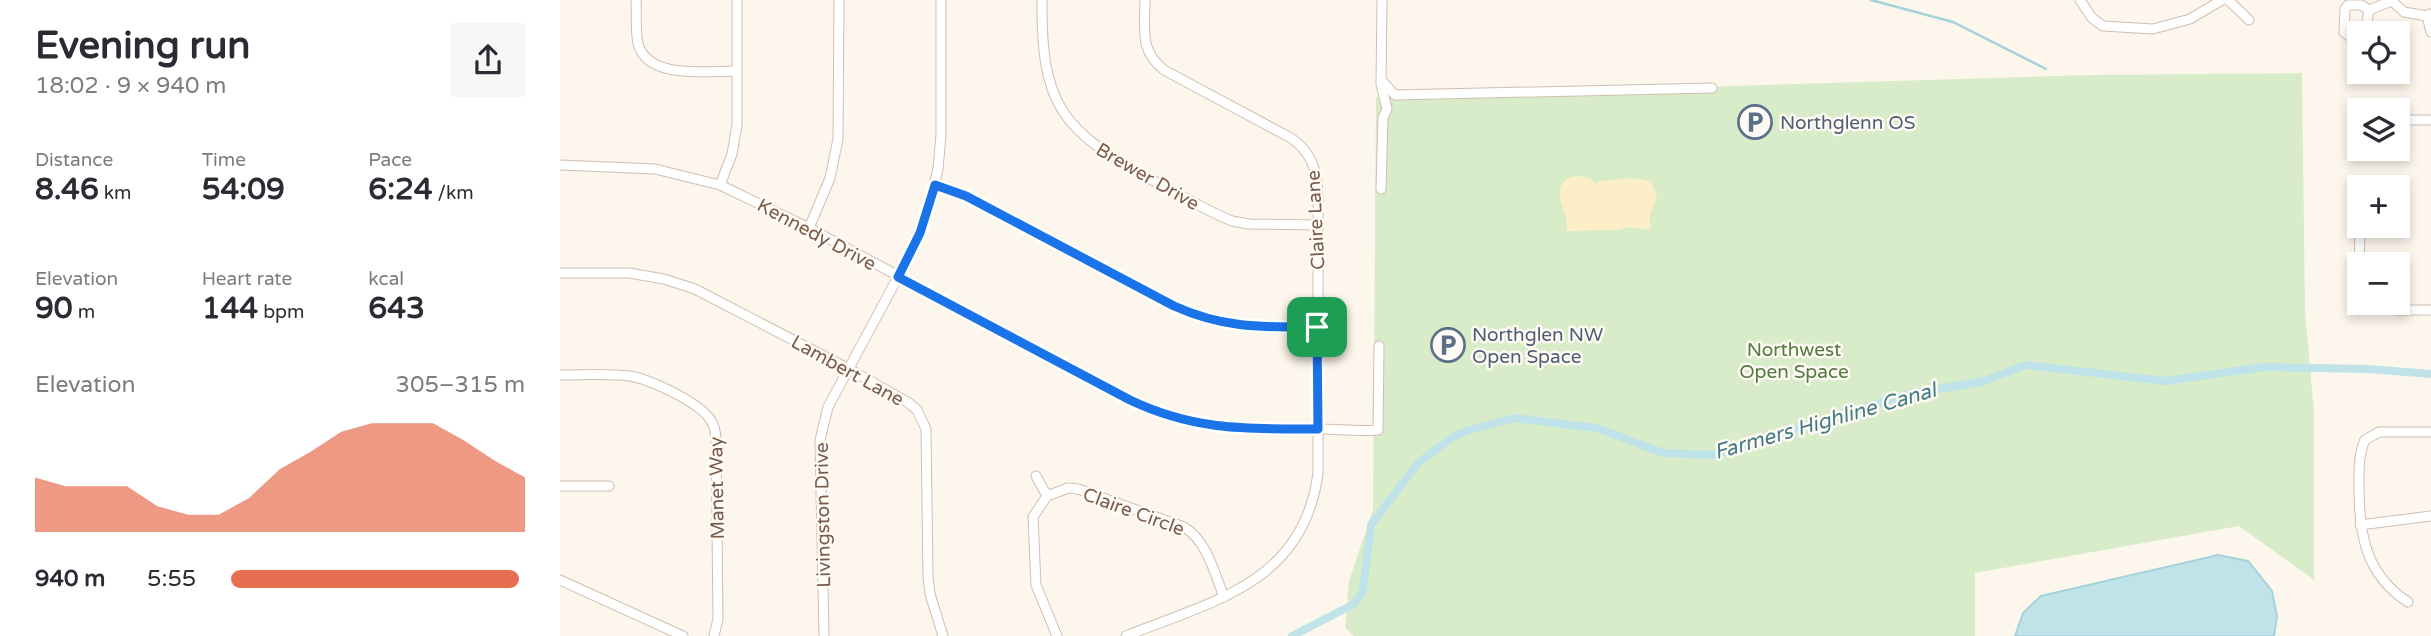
<!DOCTYPE html>
<html lang="en">
<head>
<meta charset="utf-8">
<style>
	body { margin:0; font-family:"Varela Round",sans-serif; background:#f7f7f7; color:#2b2b33; height:100vh; display:flex; flex-direction:column; font-size:26px; white-space:nowrap }
	* { box-sizing:border-box; margin:0 }
	p { font-size:23px; color:#7c7c81 }
	.icon { flex:none; width:38px; height:38px; fill:none; stroke:currentColor; stroke-width:2; stroke-linecap:round; stroke-linejoin:round }
	.map { position:relative; flex:1; overflow:hidden }
	.side { display:flex; flex-direction:column; background:#fff; width:560px }
	.side>* { flex:none }
	.fabs { position:absolute; left:1787px; top:21px; display:grid; gap:14px }
	.fabs a { display:grid; place-items:center; width:63px; height:63px; border-radius:0px; background:#fff; box-shadow:0 4px 10px #0003; font-size:35px }
	.pin { position:absolute; display:grid; place-items:center; width:60px; height:60px; color:#fff; margin:-30px; border-radius:14px; box-shadow:0 4px 10px #0006 }
	.round { display:grid; place-items:center; flex:none; width:74px; height:74px; border-radius:0px; background:#f7f7f7 }
	.overview { display:flex; align-items:center; justify-content:space-between; height:119px; padding:0 35px }
	h1 { font-size:38px; font-weight:700; line-height:52px }
	.stats { display:grid; grid-template-columns:repeat(3,1fr); gap:10px; height:119px; padding:7px 35px }
	.stats div { display:grid; align-content:center }
	.stats b { font-size:30px; font-weight:700 }
	.stats small { font-size:19px; font-weight:400 }
	.stats p { font-size:19px }
	.chart { height:196px; padding:14px 35px }
	.chart p { display:flex; justify-content:space-between }
	.chart svg { width:100%; height:126px; margin-top:7px; fill:#e76f51; opacity:.7 }
	ul { padding:0 35px; list-style:none; font-size:23px }
	li { display:grid; grid-template-columns:112px 84px 1fr; align-items:center; height:52px }
	li i { height:18px; border-radius:9px; background:#e76f51 }
	main { display:flex; flex:1; min-height:0 }
	.map>svg:first-child { display:block }
	.green { fill:#d8ecc9 }
	.sand { fill:#fcefc7 }
	.water { fill:#bfe3e8; stroke:#a5d3da; stroke-width:2 }
	.lines { fill:none; stroke-linecap:round; stroke-linejoin:round }
	.stream { stroke:#a5d3da; stroke-width:2.5 }
	.canal { stroke:#bfe3e8; stroke-width:8 }
	.street-casing { stroke:#d1beb0; stroke-width:11 }
	.street { stroke:#fff; stroke-width:9 }
	.route-casing { stroke:#fff; stroke-width:14 }
	.route { stroke:#1a73e8; stroke-width:9 }
	.labels { text-anchor:middle; stroke-width:5; stroke-linejoin:round; paint-order:stroke }
	.service-label { font-size:19px; fill:#4e5e75; stroke:#fffaf3; text-anchor:start }
	.street-label { font-size:19px; fill:#7a5c4d; stroke:#fffaf3 }
	.park-label { font-size:19px; fill:#537a41; stroke:#fffaf3 }
	.water-label { font-size:21px; font-style:italic; fill:#437c86; stroke:#fffaf3 }
</style>
</head>
<body>
<main>
<section class="side">
<div class="overview"><div><h1>Evening run</h1><p>18:02 · 9 × 940 m</p></div><a class="round"><svg class="icon" aria-label="share" viewBox="0 0 24 24"><path d="M12 15V3M7 8l5-5 5 5M5 13v7h14v-7"/></svg></a></div>
<div class="stats">
<div><p>Distance</p><b>8.46<small> km</small></b></div>
<div><p>Time</p><b>54:09</b></div>
<div><p>Pace</p><b>6:24<small> /km</small></b></div>
</div>
<div class="stats">
<div><p>Elevation</p><b>90<small> m</small></b></div>
<div><p>Heart rate</p><b>144<small> bpm</small></b></div>
<div><p>kcal</p><b>643</b></div>
</div>
<div class="chart"><p><span>Elevation</span>305–315 m</p>
<svg viewBox="0 0 160 44" preserveAspectRatio="none"><path d="M0 44V25L10 28L20 28L30 28L40 35L50 38L60 38L70 32L80 22L90 16L100 9L110 6L120 6L130 6L140 12L150 19L160 25V44z"/></svg>
</div>
<ul>
<li><b>940 m</b>5:55<i style="width:98%"></i></li>
</ul>
</section>
<div class="map">
<svg width="1871" height="636" viewBox="0 0 1871 636">
	<rect width="100%" height="100%" fill="#fdf6ec"/>
	<!-- green -->
	<polygon class="green" points="1742,73 1745,312 1754,411 1754,580 1679,526 1415,573 1415,636 794,636 785,628 789,581 813,510 816,97 1528,75"/>
	<!-- sand -->
	<path class="sand" d="M1020,176L1031,179L1037,185L1039,181C1057,181 1074,175 1091,182L1097,197L1090,215V230L1068,227L1056,230L1007,231C1006,225 1007,218 1005,214C998,197 994,177 1020,176Z"/>
	<!-- water -->
	<polygon class="water" points="1658,555 1688,561 1712,591 1717,616 1714,636 1455,636 1463,613 1481,596"/>
	<g class="lines">
		<!-- stream -->
		<polyline class="stream" points="1311,0 1393,22 1486,69"/>
		<!-- canal -->
		<polyline class="canal" points="732,636 794,604 803,591 811,525 858,463 893,437 906,431 954,418 1037,428 1103,453 1154,455 1291,411 1353,393 1421,382 1466,365 1605,381 1705,367 1808,369 1871,374"/>
		<!-- street casing -->
		<g class="street-casing">
			<g id="street">
				<path d="M76,0C77,14 75,30 78,44C88,80 148,71 177,71"/>
				<path d="M482,0C481,104 501,130 590,179C617,193 643,209 672,221L689,224L758,225"/>
				<polyline points="1520,0 1532,18 1543,26 1593,29 1630,19 1662,0"/>
				<polyline points="1668,0 1689,20"/>
				<polyline points="1831,0 1844,12 1867,16"/>
				<polyline points="1809,10 1831,1"/>
				<polyline points="1869,14 1867,16 1871,32"/>
				<polyline points="1799,36 1789,36 1784,32 1785,9 1788,5 1801,5 1809,10 1805,33"/>
				<polyline points="822,81 835,95 1152,88"/>
				<polyline points="1838,120 1871,120"/>
				<path d="M0,165L95,169L160,185L249,228L570,400C636,432 688,428 759,429C778,429 798,432 818,430L819,346"/>
				<polyline points="160,185 172,154 177,125 177,0"/>
				<path d="M375,185L406,196L614,307C663,328 705,327 757,327"/>
				<polyline points="821,189 823,118 827,109 821,84 822,0"/>
				<polyline points="249,228 270,178 278,139 279,0"/>
				<polyline points="0,273 69,273 104,279 135,289 289,369 349,403 357,410 366,429 368,577 370,594 383,636"/>
				<polyline points="1799,277 1800,226"/>
				<polyline points="1818,303 1838,310 1871,310"/>
				<path d="M0,375C23,375 47,373 70,376C92,380 138,402 150,419C155,426 156,433 156,440L158,619L154,636"/>
				<path d="M1805,440C1798,455 1799,472 1799,488C1799,535 1806,575 1848,602"/>
				<polyline points="1805,440 1819,432 1871,432"/>
				<polyline points="476,476 487,496"/>
				<polyline points="0,486 49,486"/>
				<polyline points="1800,525 1871,516"/>
				<polyline points="0,580 123,636"/>
				<polyline points="264,636 260,440 268,407 338,277 366,218 378,169 381,135 381,0"/>
				<path d="M497,636L476,585L473,517L487,496L508,488L518,489L624,527C647,541 654,572 664,597"/>
				<path d="M566,636C653,601 744,583 758,473V225C758,191 762,159 731,138L604,70C579,50 585,29 585,0"/>
			</g>
		</g>
		<!-- street -->
		<use href="#street" class="street"/>
	</g>
	<g class="lines">
		<!-- route casing -->
		<g class="route-casing">
			<path id="route" d="M375,185L406,196L614,306C665,329 704,327 757,327L758,429C688,429 635,431 570,400L338,277L360,233Z"/>
		</g>
		<!-- route -->
		<use href="#route" class="route"/>
	</g>
	<!-- icons -->
	<defs>
		<g id="parking-ring" transform="scale(1.75)"><circle r="9.5" fill="#fffaf3" stroke="#5c6f8a" stroke-width="1.5"/><path d="M-3.5-5.5H1a3.5 3.5 0 0 1 0 7H-1V5.5H-3.5ZM-1-3.4V-.6H.8a1.4 1.4 0 0 0 0-2.8Z" fill="#5c6f8a"/></g>
	</defs>
	<g fill-rule="evenodd">
		<use href="#parking-ring" x="1195" y="122"/>
		<use href="#parking-ring" x="888" y="345"/>
	</g>
	<g class="labels">
		<!-- service labels -->
		<g class="service-label">
			<text x="1220" y="129">Northglenn OS</text>
			<text x="912" y="341">Northglen NW<tspan x="912" dy="22">Open Space</tspan></text>
		</g>
		<!-- street labels -->
		<g class="street-label">
			<text transform="translate(588 176) rotate(30)" y="7">Brewer Drive</text>
			<text transform="translate(755 220) rotate(-93)" y="7">Claire Lane</text>
			<text transform="translate(257 234) rotate(28)" y="7">Kennedy Drive</text>
			<text transform="translate(288 370) rotate(29)" y="7">Lambert Lane</text>
			<text transform="translate(156 488) rotate(-91)" y="7">Manet Way</text>
			<text transform="translate(574 511) rotate(20)" y="7">Claire Circle</text>
			<text transform="translate(262 515) rotate(-91)" y="7">Livingston Drive</text>
		</g>
		<!-- park labels -->
		<g class="park-label">
			<text x="1234" y="356">Northwest<tspan x="1234" dy="22">Open Space</tspan></text>
		</g>
		<!-- water labels -->
		<g class="water-label">
			<text transform="translate(1265 421) rotate(-16)" y="7">Farmers Highline Canal</text>
		</g>
	</g>
</svg>
<div class="fabs">
<a><svg class="icon" aria-label="locate" viewBox="0 0 24 24"><circle cx="12" cy="12" r="6"/><path d="M12 2v4M12 18v4M2 12h4M18 12h4"/></svg></a>
<a><svg class="icon" aria-label="layers" viewBox="0 0 24 24"><path d="M12 4l9 5-9 5-9-5zM3 14l9 5 9-5"/></svg></a>
<a>+</a>
<a>−</a>
</div>
<div class="pin" style="left:757px;top:327px;background:#1e9e55"><svg class="icon" aria-label="arrive" viewBox="0 0 24 24"><path d="M6 21V4h12l-3 4 3 4H6"/></svg></div>
</div>
</main>
</body>
</html>
